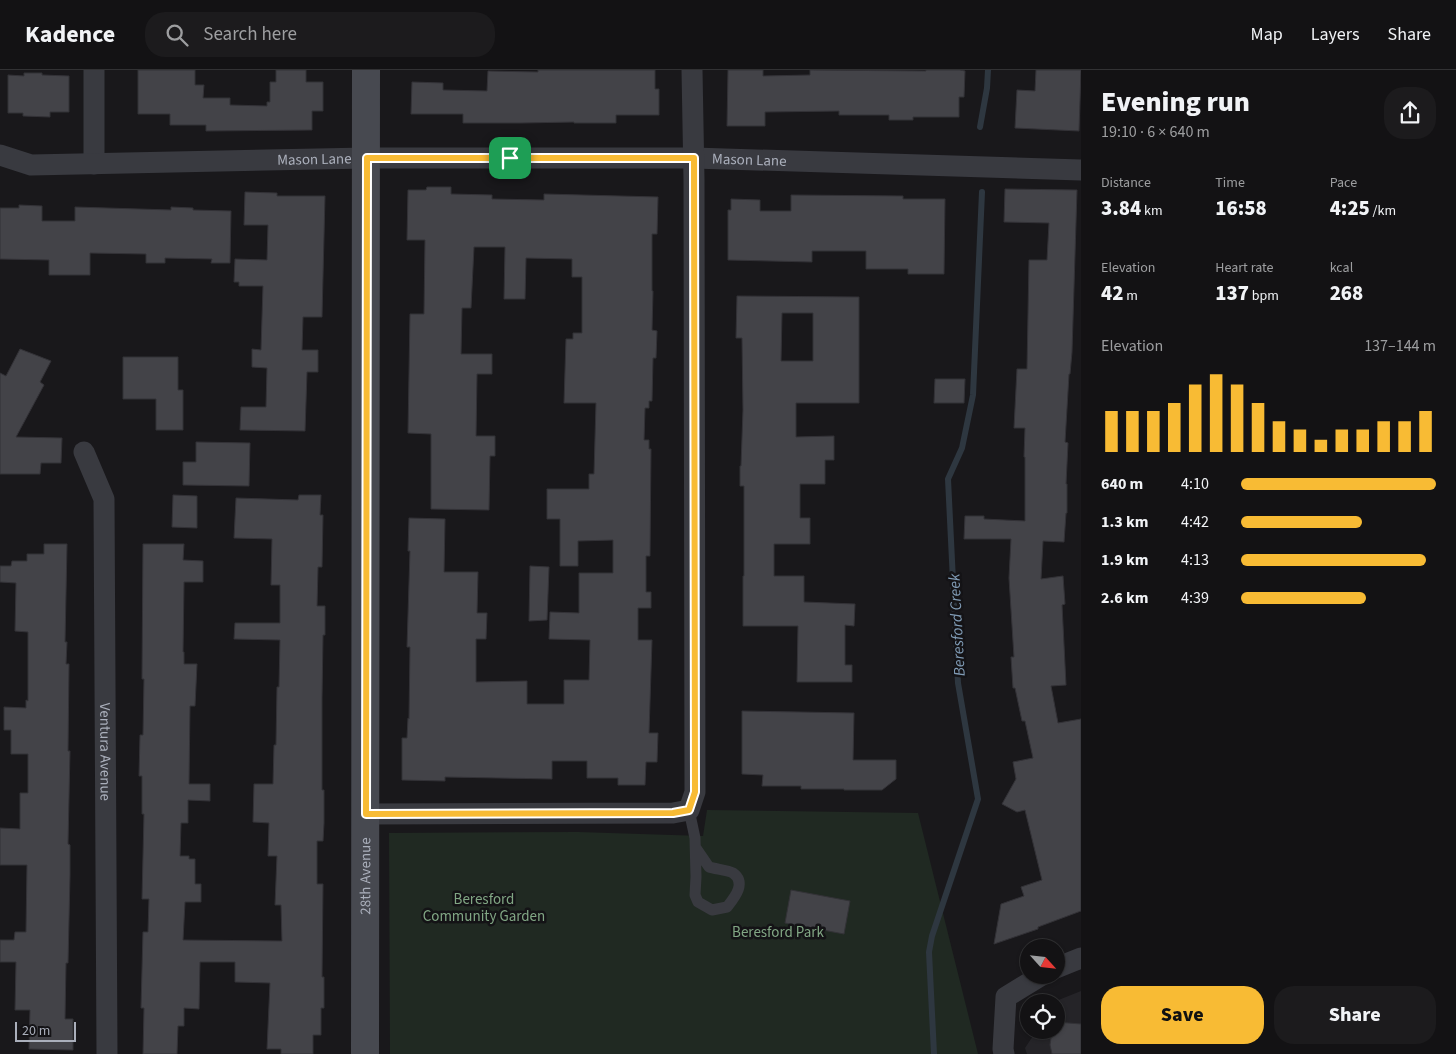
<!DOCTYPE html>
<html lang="en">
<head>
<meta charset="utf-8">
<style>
	body { margin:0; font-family:"Source Sans 3",sans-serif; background:#1c1b1d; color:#f1f3f6; height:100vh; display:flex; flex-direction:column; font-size:19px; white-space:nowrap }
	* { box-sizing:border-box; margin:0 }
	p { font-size:16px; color:#9d9ea0 }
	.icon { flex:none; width:28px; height:28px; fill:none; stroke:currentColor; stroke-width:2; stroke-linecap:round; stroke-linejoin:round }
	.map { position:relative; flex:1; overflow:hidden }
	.panel { display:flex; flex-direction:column; background:#131214; width:375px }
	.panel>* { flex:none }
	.needle { width:32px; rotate:117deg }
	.buttons { position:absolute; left:1020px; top:869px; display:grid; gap:10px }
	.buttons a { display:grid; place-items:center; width:45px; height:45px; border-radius:50%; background:#131214; box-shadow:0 1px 4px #0004,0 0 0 1px #323234; font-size:25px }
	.scale { position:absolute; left:15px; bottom:12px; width:61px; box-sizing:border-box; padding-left:5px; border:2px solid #aaafbb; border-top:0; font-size:14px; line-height:18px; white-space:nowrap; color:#aaafbb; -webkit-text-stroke:4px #141316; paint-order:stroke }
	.pin { position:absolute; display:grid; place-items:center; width:42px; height:42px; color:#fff; margin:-21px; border-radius:10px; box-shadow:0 2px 8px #0006 }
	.round { display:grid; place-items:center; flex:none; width:52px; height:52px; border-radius:20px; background:#1c1b1d }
	.summary { display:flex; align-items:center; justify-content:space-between; height:85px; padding:0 20px }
	h1 { font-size:28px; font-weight:800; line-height:38px }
	.figures { display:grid; grid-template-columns:repeat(3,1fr); gap:8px; height:85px; padding:5px 20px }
	.figures div { display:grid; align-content:center }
	.figures b { font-size:21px; font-weight:800 }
	.figures small { font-size:14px; font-weight:400 }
	.figures p { font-size:14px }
	.chart { height:140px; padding:10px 20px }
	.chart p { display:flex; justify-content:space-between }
	.chart svg { width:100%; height:90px; margin-top:5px; stroke:#f8bb34; stroke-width:6 }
	.button { display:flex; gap:10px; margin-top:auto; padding:10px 20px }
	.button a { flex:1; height:58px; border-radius:20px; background:#f8bb34; color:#111; font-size:20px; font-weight:800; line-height:58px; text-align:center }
	.button a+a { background:#1c1b1d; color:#f1f3f6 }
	ul { padding:0 20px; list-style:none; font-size:16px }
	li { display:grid; grid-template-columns:80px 60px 1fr; align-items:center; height:38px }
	li i { height:12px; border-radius:6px; background:#f8bb34 }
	header { display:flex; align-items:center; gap:30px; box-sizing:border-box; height:70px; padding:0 25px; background:#131214; border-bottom:1px solid #323234 }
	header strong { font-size:24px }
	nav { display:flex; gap:28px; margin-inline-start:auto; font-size:18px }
	.search { width:350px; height:45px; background:#1c1b1d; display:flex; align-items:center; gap:12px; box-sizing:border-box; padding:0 18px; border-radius:20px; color:#9d9ea0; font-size:19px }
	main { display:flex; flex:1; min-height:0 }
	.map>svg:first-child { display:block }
	.built { fill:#252428 }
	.green { fill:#202922 }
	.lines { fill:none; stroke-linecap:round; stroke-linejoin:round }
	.stream { stroke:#2e3740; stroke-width:6 }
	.building { fill:#434348; stroke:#333237; fill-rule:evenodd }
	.lane { stroke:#393a40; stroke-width:11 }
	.street { stroke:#393a40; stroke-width:21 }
	.secondary { stroke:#474950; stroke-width:28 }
	.route-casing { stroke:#fff; stroke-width:10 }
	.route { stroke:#f8bb34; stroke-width:6 }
	.labels { text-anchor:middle; stroke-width:5; stroke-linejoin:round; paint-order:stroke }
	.street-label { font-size:15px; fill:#aaafbb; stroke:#141316 }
	.park-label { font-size:15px; fill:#81a684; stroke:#141316 }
	.water-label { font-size:16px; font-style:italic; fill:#819cb6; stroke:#141316 }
</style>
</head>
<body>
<header>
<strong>Kadence</strong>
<div class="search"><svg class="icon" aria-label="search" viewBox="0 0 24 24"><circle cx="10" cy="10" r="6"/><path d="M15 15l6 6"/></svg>Search here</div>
<nav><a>Map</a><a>Layers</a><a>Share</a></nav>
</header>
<main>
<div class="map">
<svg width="1081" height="984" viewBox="0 0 1081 984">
	<rect width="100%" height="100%" fill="#19181b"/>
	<!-- built -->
	<polygon class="built" points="1081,921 1081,984 1027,984 1025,978 1037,960 1056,960 1056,932 1054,932 1056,931"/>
	<!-- green -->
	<polygon class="green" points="707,740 918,743 978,984 390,984 389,763 578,762 703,766"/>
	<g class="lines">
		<!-- stream -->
		<g class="stream">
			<polyline points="980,57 987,18 988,0"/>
			<polyline points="934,984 929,882 932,866 978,729 958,613 948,409 962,378 973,325 982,122"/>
		</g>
	</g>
	<!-- building -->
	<g class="building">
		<polygon points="138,0 195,0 195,15 204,15 203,28 230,28 230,35 267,36 267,32 270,32 270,12 276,12 276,0 306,0 306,12 323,12 323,41 312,41 312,60 206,61 206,55 170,55 170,44 138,44"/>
		<polygon points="538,0 655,0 655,19 659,19 659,45 616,45 616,53 574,53 574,52 521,53 463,53 463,44 411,44 412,12 443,13 443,20 487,21 488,1 538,2"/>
		<polygon points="728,0 763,0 763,6 810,5 810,0 926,1 926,0 960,0 965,1 964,27 959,27 959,47 913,47 913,50 889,50 889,45 839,45 839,41 765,42 765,56 727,56"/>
		<polygon points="1036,0 1081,0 1079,61 1015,58 1017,20 1035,21"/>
		<polygon points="24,3 42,3 42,5 69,6 69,42 50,42 50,47 23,46 23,43 8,43 8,5 24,6"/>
		<polygon points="427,117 451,117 451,124 492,125 492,129 544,130 544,124 658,127 657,164 652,164 652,221 653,221 652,260 657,261 656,288 653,288 652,331 649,331 649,338 645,338 644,370 649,370 649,379 651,379 650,486 646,486 646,522 651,522 651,538 638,538 638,570 652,570 649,663 658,663 657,692 646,692 645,715 618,715 618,708 587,708 587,691 552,691 552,709 445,707 445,711 402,710 402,668 407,668 408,648 409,649 410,577 407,577 410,481 408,481 409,448 445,449 444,502 478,502 477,543 487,543 486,569 476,569 476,612 527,611 527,634 564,634 564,610 589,610 590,570 549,569 550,542 579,543 579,503 613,503 613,470 578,471 578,496 560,496 560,449 547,449 547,419 589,419 589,404 594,404 596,333 564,333 566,269 573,269 573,263 582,263 582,207 572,207 572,189 526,188 525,229 504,229 505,177 474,177 471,238 462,238 461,284 492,284 492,304 477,304 476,366 495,366 495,386 490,386 489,440 431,439 431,364 408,363 410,244 424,244 425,170 407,170 408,120 426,120"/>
		<polygon points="1005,119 1077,120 1072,282 1070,304 1069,304 1065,372 1068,373 1066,414 1067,414 1067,443 1066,443 1064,472 1043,471 1041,509 1063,506 1065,534 1062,535 1066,615 1051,616 1058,653 1081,649 1081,841 1038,857 1038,859 994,874 1001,834 1024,826 1021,817 1042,810 1025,740 1017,742 1002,734 1016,709 1013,692 1033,688 1025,651 1022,651 1015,618 1013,618 1011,587 1014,587 1009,508 1011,469 964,469 965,446 984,446 984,449 1025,451 1025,387 1024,387 1025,358 1014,358 1017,299 1027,299 1029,190 1047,190 1049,153 1004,152"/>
		<polygon points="245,122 277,123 277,126 325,126 322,247 303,247 302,280 318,280 318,302 307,302 305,361 240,360 241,337 266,337 267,298 252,297 252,279 261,280 263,216 239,216 239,212 234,212 235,189 267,190 268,155 244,155"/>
		<polygon points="791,125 903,126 903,129 945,129 944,204 908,204 908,199 866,199 866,181 812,181 812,192 728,190 728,140 731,140 731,129 760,130 760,141 791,141"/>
		<polygon points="19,135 42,136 42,151 75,151 75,137 171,140 171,137 193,138 193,140 231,141 230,193 211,193 212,189 165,188 165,193 146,193 146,184 90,183 90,205 49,205 49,190 0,189 0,138 19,138"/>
		<path d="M737,226L859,227V333H796V367L834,366V390H825V414H800V448H810V474H774V506H804V532L855,534L854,556L845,555V595H852V612H797L798,556H743V506H744V416H740V396H741L743,340L742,268H736ZM782,243H813V291H781Z"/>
		<polygon points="20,279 51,291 40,312 44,315 16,367 62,368 61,393 41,393 40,404 0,404 0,303 6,306"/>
		<polygon points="123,287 178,287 178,320 183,320 183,360 156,360 156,329 123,329"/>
		<polygon points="935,309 965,309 964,333 934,333"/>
		<polygon points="196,372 250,373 249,416 183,415 183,392 196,392"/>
		<polygon points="173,425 197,426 197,458 172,457"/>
		<polygon points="299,425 321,425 320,445 323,445 322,497 318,497 317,536 325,536 325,565 323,565 322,628 322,720 324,720 324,753 323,771 317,771 317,814 323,814 322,907 324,907 324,938 321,938 321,965 313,965 313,984 281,984 281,979 267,979 270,913 235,912 235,892 200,892 199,939 184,938 184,956 178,956 177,984 143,984 144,938 141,938 143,862 148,862 149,829 142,829 144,744 142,744 142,706 139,706 140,665 143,665 144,609 142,609 143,474 184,474 183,490 203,491 203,512 184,512 183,582 184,582 184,594 197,594 195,636 190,636 189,714 210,714 210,731 188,730 188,753 181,753 180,786 189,786 189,789 195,789 195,814 201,814 201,832 185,832 183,870 282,871 281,835 275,835 277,786 268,786 269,753 253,752 254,714 273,714 274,675 276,675 277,617 279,617 280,570 234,569 235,553 280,553 280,515 271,515 272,469 234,468 236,428 298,430"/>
		<polygon points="44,474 67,474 65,572 67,572 66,594 69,594 68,681 70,681 68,774 70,775 70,805 68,893 66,893 65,949 73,949 73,980 29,979 30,940 15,940 16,892 0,892 0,870 14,870 15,862 26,862 27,795 0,795 0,758 20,759 20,723 28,723 28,684 11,684 11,660 4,660 4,637 26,638 26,630 28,631 28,562 15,561 16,513 0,512 0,496 11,496 12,491 27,491 27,484 44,484"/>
		<polygon points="530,496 549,497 547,550 529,551"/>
		<polygon points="742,641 854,643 853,690 896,690 896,709 882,720 844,720 844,719 801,719 801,716 762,716 763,705 742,704"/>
		<polygon points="791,820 850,831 844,864 785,853"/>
		<polygon points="1056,952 1081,954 1081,984 1052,984 1050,975 1052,960 1056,960"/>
	</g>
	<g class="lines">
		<!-- lane -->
		<path class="lane" d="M689,740L695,768L696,807L695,825L698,832L712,840L727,837C734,828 747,813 733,803C728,800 715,799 709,797L696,778"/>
		<!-- street -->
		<g class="street">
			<polyline points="94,0 94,94"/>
			<path id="s1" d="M0,85L31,95L367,88H694L1081,100"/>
			<path id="s2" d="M84,382L104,429L107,984"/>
			<polyline points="366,744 673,743 689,740 695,722 694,110 692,0"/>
			<polyline points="1056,898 1081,888"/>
			<polyline points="1004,984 1003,979 1006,927 1042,905"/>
		</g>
		<!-- secondary -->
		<path class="secondary" id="s3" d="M365,984L366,0"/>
	</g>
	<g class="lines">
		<!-- route casing -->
		<g class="route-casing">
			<polygon id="route" points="367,88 694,88 695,722 689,740 673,743 366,744"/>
		</g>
		<!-- route -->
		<use href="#route" class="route"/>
	</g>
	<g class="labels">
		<!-- street labels -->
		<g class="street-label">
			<text dy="5" stroke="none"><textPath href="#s1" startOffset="316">Mason Lane</textPath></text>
			<text dy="5" stroke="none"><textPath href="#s1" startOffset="751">Mason Lane</textPath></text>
			<text dy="5" stroke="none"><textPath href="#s2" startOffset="304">Ventura Avenue</textPath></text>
			<text dy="5" stroke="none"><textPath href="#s3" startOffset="178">28th Avenue</textPath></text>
		</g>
		<!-- park labels -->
		<g class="park-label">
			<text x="484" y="834">Beresford<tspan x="484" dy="17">Community Garden</tspan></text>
			<text x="778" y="867">Beresford Park</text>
		</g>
		<!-- water labels -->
		<g class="water-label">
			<text transform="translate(956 555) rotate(-93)" y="6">Beresford Creek</text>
		</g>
	</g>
</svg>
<div class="buttons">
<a><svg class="needle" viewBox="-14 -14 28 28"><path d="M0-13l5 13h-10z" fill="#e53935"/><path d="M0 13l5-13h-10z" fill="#9d9ea0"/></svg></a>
<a><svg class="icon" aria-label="locate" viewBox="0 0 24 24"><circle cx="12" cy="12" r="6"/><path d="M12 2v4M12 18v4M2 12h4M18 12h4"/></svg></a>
</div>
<div class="scale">20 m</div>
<div class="pin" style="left:510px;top:88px;background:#1e9e55"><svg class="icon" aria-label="arrive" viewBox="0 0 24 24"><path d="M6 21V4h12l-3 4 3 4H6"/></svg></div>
</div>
<section class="panel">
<div class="summary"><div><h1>Evening run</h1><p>19:10 · 6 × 640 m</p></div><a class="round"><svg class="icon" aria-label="share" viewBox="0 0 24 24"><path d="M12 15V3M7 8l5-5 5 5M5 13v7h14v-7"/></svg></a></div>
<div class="figures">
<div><p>Distance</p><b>3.84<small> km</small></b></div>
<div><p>Time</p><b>16:58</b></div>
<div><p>Pace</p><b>4:25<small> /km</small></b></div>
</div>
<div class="figures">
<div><p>Elevation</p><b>42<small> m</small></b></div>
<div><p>Heart rate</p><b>137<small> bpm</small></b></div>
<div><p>kcal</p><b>268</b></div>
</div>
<div class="chart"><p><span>Elevation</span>137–144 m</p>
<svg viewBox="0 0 160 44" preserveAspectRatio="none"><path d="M5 44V24M15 44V24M25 44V24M35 44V20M45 44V11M55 44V6M65 44V11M75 44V20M85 44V29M95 44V33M105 44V38M115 44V33M125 44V33M135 44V29M145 44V29M155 44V24"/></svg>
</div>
<ul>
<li><b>640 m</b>4:10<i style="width:100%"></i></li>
<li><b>1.3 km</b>4:42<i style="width:62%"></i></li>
<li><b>1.9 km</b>4:13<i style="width:95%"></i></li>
<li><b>2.6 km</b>4:39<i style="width:64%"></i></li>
</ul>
<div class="button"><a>Save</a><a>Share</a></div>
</section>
</main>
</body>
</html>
